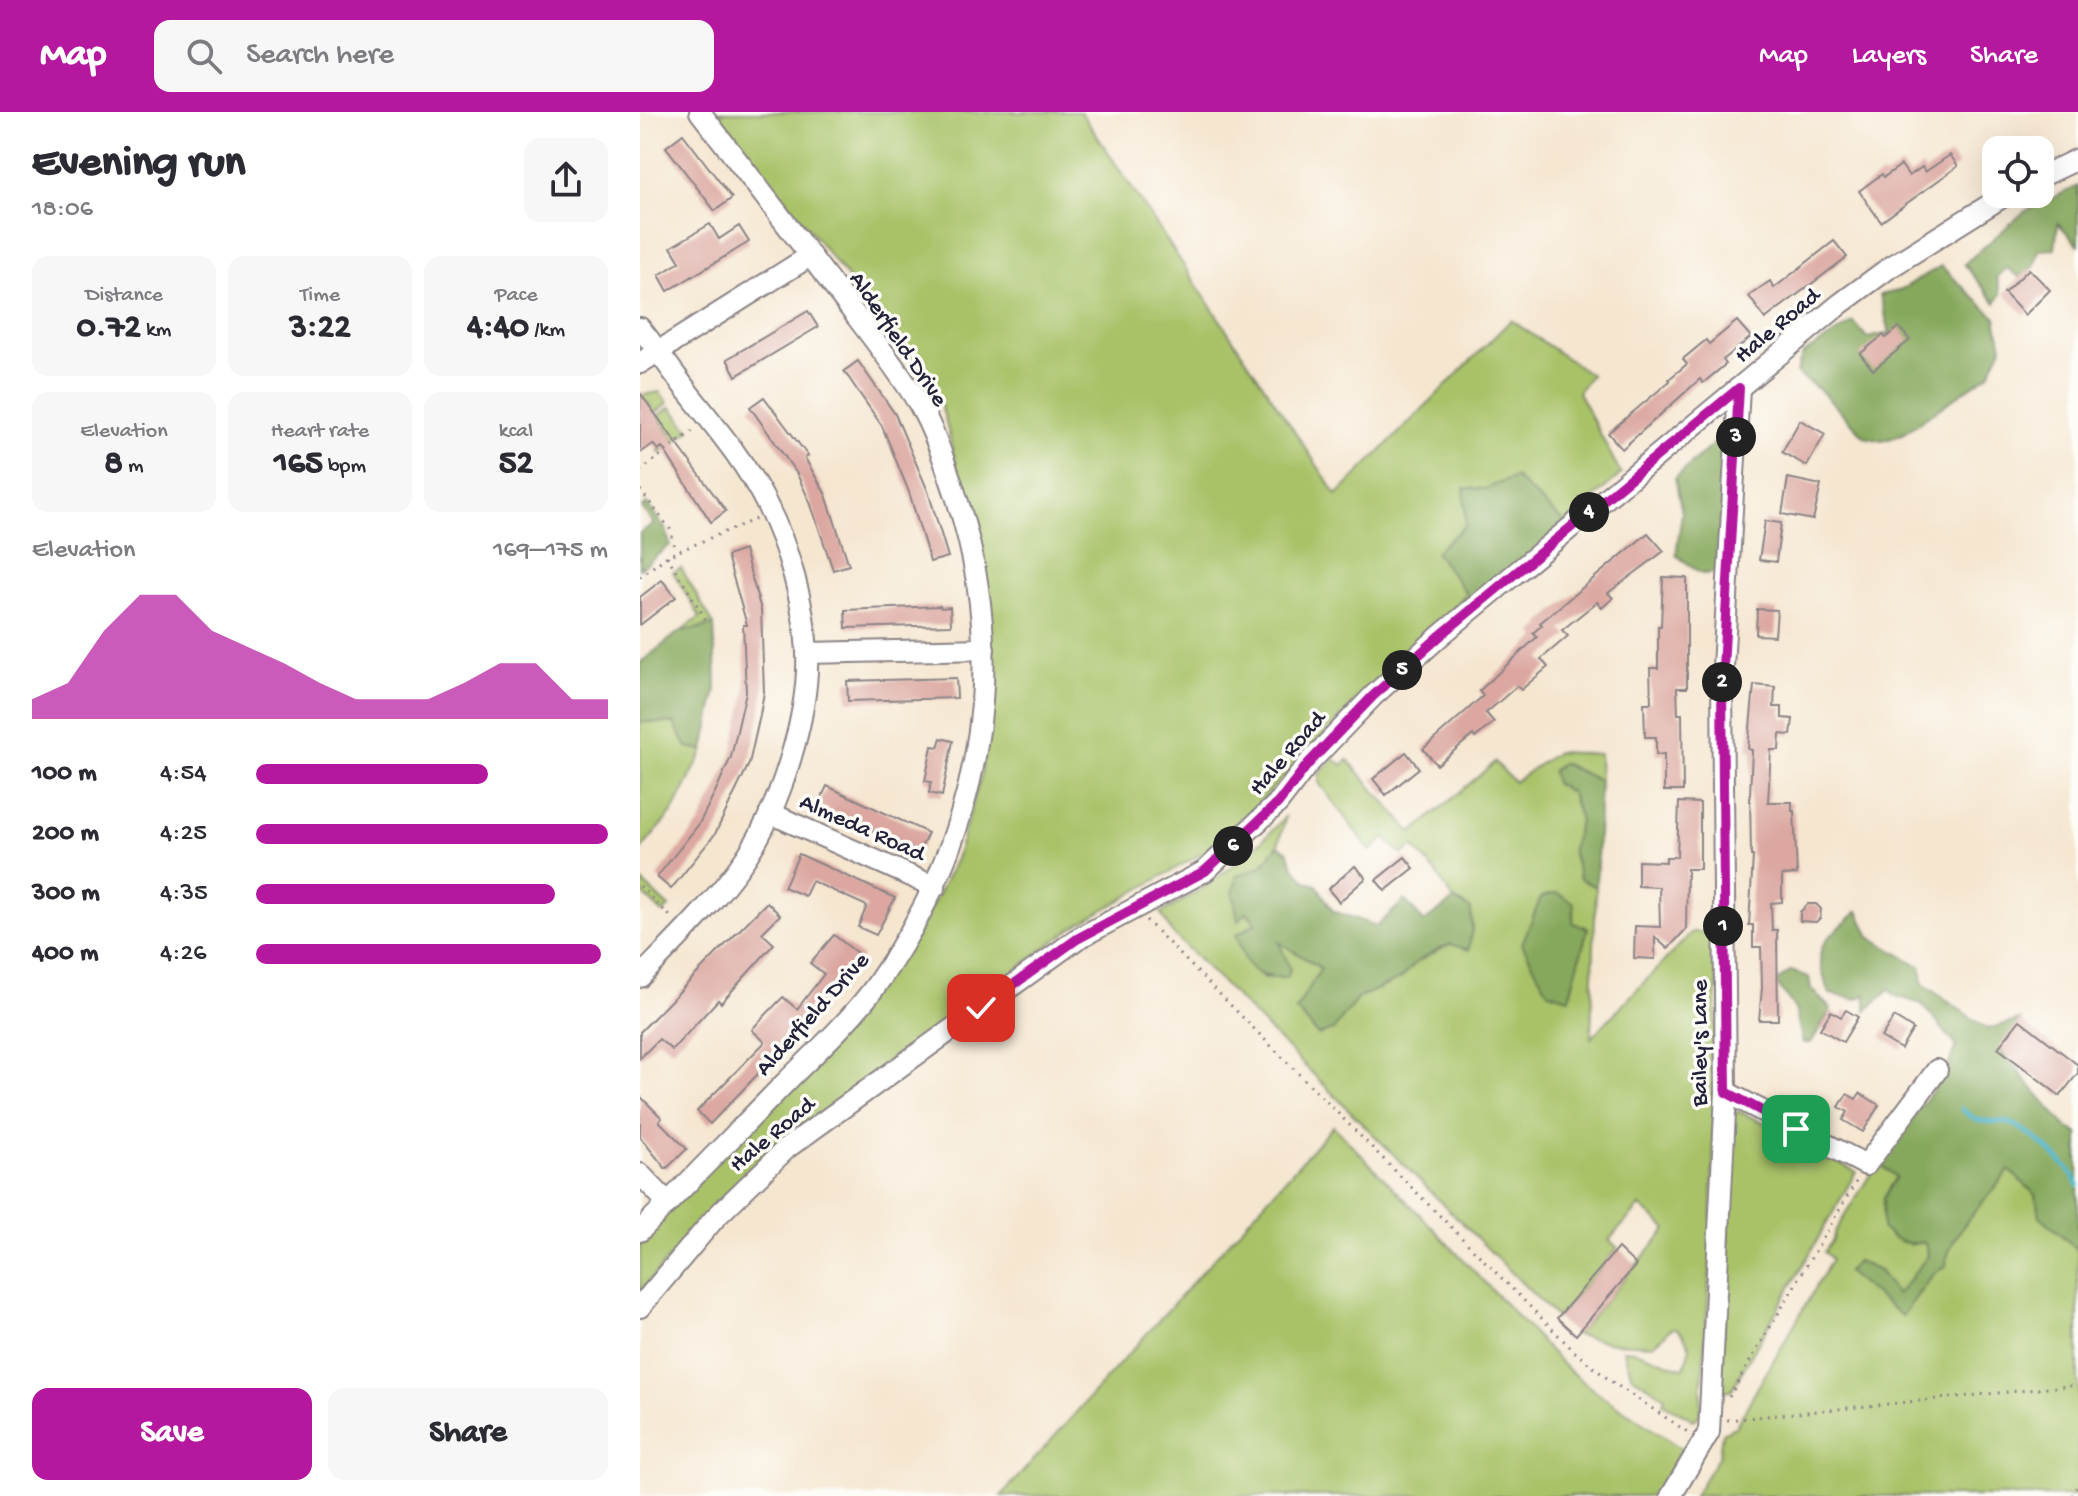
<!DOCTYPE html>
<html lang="en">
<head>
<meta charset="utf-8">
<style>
	body { margin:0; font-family:"Gochi Hand",sans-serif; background:#f7f7f7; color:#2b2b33; height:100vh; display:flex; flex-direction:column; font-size:30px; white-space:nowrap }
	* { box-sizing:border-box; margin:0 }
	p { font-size:26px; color:#7c7c81 }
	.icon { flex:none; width:44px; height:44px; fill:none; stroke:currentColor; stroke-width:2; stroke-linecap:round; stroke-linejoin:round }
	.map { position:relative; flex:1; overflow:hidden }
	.drawer { display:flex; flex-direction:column; background:#fff; width:640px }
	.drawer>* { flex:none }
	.fabs { position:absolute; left:1342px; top:24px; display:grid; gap:16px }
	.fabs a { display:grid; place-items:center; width:72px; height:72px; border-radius:16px; background:#fff; box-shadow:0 8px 32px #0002; font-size:40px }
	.pin { position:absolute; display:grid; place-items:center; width:68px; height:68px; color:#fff; margin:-34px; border-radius:16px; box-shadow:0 4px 12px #0006 }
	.km { position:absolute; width:40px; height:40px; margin:-20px; border-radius:50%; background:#222; color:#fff; font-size:22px; line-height:40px; text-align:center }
	.round { display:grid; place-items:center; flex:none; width:84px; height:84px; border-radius:16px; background:#f7f7f7 }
	.summary { display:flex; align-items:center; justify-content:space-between; height:136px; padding:0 32px }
	h1 { font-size:44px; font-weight:800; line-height:60px }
	.figures { display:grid; grid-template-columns:repeat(3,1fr); gap:12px; height:136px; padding:8px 32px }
	.figures div { display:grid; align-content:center; border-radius:16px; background:#f7f7f7; text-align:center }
	.figures b { font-size:34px; font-weight:800 }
	.figures small { font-size:22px; font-weight:400 }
	.figures p { font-size:22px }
	.chart { height:224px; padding:16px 32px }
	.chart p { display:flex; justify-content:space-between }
	.chart svg { width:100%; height:144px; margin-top:8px; fill:#b5179e; opacity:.7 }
	.primary-button { display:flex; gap:16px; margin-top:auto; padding:16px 32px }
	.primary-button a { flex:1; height:92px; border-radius:16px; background:#b5179e; color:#fff; font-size:32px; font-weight:800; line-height:92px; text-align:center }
	.primary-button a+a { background:#f7f7f7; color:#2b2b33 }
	ul { padding:0 32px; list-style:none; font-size:26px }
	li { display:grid; grid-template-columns:128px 96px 1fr; align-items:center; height:60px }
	li i { height:20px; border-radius:10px; background:#b5179e }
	header { display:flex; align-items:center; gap:48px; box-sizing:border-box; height:112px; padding:0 40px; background:#b5179e; color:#fff }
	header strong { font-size:38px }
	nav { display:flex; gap:44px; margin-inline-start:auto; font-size:28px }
	.search { width:560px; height:72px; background:#f7f7f7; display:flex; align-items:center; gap:20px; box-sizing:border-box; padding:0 28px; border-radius:16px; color:#7c7c81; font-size:30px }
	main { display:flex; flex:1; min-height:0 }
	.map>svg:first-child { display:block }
	.green { fill:#a8c268; stroke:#657252; stroke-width:2; fill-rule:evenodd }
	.forest { fill:#86a85c; stroke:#54654c; stroke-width:2 }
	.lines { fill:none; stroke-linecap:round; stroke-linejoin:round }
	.stream { stroke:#49b3c7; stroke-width:5 }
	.building { fill:#dba7a0 }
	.minor-casing { stroke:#8c8486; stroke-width:24 }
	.path { stroke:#8c8486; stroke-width:3; stroke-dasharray:2 6; stroke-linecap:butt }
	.minor { stroke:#fff; stroke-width:20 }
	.route-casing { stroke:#fff; stroke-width:16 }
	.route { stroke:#b5179e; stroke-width:10 }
	.labels { text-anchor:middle; stroke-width:7; stroke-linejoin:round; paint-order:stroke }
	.street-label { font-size:24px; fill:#22223b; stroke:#fdfcf7 }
</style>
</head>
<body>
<header>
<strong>Map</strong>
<div class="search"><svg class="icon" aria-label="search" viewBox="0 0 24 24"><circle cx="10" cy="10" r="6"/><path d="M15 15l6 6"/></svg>Search here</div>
<nav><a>Map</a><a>Layers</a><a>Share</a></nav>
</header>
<main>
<section class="drawer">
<div class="summary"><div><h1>Evening run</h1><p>18:06</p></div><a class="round"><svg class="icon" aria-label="share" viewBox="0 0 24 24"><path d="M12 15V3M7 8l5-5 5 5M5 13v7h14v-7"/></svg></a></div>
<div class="figures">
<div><p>Distance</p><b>0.72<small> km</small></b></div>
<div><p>Time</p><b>3:22</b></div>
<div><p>Pace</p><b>4:40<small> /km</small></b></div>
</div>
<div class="figures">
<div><p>Elevation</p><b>8<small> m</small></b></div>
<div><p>Heart rate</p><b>165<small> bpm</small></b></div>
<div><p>kcal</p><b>52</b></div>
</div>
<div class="chart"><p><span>Elevation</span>169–175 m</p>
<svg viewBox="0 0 160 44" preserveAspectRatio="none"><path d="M0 44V38L10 33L20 17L30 6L40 6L50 17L60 22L70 27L80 33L90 38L100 38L110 38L120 33L130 27L140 27L150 38L160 38V44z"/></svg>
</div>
<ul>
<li><b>100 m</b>4:54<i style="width:66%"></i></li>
<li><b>200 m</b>4:25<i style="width:100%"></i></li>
<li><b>300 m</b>4:35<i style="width:85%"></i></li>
<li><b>400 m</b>4:26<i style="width:98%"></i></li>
</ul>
<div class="primary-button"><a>Save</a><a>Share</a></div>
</section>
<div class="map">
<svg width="1438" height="1384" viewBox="0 0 1438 1384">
	<rect width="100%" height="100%" fill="#fdfcf7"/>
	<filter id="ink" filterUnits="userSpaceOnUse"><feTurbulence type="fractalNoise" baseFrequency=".0125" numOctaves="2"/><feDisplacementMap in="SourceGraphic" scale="16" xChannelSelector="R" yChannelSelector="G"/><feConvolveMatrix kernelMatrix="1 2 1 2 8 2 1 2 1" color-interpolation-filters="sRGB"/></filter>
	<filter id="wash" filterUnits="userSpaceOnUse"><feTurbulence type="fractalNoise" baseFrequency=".006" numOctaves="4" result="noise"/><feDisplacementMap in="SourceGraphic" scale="32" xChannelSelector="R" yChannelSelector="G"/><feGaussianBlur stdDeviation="1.8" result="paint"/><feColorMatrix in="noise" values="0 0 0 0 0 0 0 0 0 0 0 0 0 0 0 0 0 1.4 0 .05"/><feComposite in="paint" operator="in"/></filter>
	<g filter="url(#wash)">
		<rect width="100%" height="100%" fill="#f5e6d0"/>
		<!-- green -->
		<g class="green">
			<polygon points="77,0 441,0 697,383 871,208 951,263 938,280 981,362 925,411 875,366 845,377 826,413 827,481 808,502 811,512 736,568 602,709 561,742 432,816 128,1041 65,1104 0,1180 0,1129 96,1030 276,825 316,747 341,664 351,583 325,390 305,306 294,276"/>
			<polygon points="20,280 28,291 15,301 7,290 0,295 0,283"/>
			<polygon points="31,295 50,318 20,340 18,339 34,326 18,304"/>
			<polygon points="41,456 74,513 76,578 64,638 34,698 0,739 0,551 60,505 33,460"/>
			<path d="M917,640L959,642L960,669L922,651L915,671L931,681L940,708L932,738L940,767L956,775L951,926L1052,820H1078L1071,1145L1060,1303L1054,1308L1023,1291L1025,1285L992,1264L983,1238C1004,1238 1023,1252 1044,1256L1050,1235C1031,1197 1029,1226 1012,1233L973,1231L936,1223L1027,1117L1000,1094L969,1128L978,1136L917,1206L532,821L521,801C567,776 611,743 646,704L638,733L621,755H616L599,808L607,800L616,811L596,823L623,866L647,865L650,857L638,829L681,857L693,918L718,886L762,866L775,851L811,832L824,792L814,788L795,759L773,734L762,743L745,726L730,739L679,671V662L694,647L703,653L708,648L772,721L855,650L874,670ZM934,791L933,811L948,816L929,886Z"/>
			<polygon points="0,768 29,795 23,801 0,779"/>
			<polygon points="1097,999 1132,1014 1216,1060 1091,1279 1081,1277 1093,1004"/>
			<polygon points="693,1014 793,1116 926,1256 956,1280 1042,1337 1015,1384 361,1384"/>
			<path d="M1238,1050L1256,1065L1243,1086L1270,1133L1282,1130L1287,1134L1288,1144L1257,1183L1239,1159L1217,1149L1207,1160L1262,1203L1294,1162L1305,1154C1306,1123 1351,1084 1369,1058L1396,1083L1400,1104L1438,1138V1384H1054L1079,1344L1082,1321L1095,1315L1192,1147L1184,1140L1193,1128L1194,1121Z"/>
		</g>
		<!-- forest -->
		<g class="forest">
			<polygon points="1438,74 1438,133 1418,111 1415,137 1399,138 1394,155 1379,165 1367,156 1357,165 1361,182 1356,191 1324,152 1385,99"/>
			<polygon points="1301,154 1356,206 1362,235 1349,262 1261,323 1242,329 1225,325 1181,279 1156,261 1163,242 1214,210 1227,226 1250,221 1240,183 1258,179"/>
			<polygon points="1086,321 1081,460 1062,462 1036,443 1042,401 1035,366"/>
			<polygon points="875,365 925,411 811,512 808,502 826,481 795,440 826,413 824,376 845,377"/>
			<polygon points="7,392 26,418 30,433 0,457 0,421 14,412 2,396"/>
			<polygon points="74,513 76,578 64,638 47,635 34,611 0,610 0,551 39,520"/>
			<polygon points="922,651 960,669 956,775 940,767 932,737 940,708 931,681 915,671 912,659"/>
			<path d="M638,733L648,739L654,755L667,770L677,773L693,799L737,814L765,788L784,810L814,788L831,797L832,817L829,838L811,832L797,838L775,851L762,866L718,886L693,918L678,923L656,898L681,856L639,830L650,857L647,866C610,866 607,856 596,823L616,811L607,800L598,809L593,781L597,764L621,755Z"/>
			<polygon points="917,781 934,791 933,811 948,816 929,886 908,880 882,832 901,785"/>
			<path d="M1218,799L1230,825L1281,855L1283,872L1347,917L1380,908L1359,937L1427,1016L1438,1021V1138L1400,1104L1396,1083L1369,1058C1351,1083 1306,1124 1306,1154L1293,1162L1262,1204L1207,1160L1217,1149L1239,1159L1257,1183L1288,1144L1287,1134L1283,1130C1263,1134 1256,1129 1242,1116L1243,1086L1256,1065L1238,1050L1305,963L1316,933L1282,892L1253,883L1250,877L1226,899V883L1216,887L1190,882C1170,831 1181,833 1218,799Z"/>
			<polygon points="1151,859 1169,865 1171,877 1191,897 1171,931 1163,931 1155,897 1136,870"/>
		</g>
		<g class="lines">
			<!-- stream -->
			<path class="stream" d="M1322,997C1326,1000 1332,1006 1337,1008C1347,1011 1359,1008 1369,1011C1390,1018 1430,1054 1438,1073"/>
		</g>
		<g id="blocks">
			<!-- building -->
			<g class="building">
				<polygon points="43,22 92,86 75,99 26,35"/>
				<polygon points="1310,43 1318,54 1241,110 1219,79 1242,62 1244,65 1261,53 1269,64 1282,55 1285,60"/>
				<polygon points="70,112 79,127 99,114 109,130 28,179 19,163 40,150 31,135"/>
				<polygon points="1194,129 1207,145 1125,207 1109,184 1130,169 1134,176"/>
				<polygon points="1389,157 1410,178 1385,203 1364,181"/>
				<polygon points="168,199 178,215 96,264 87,247"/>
				<polygon points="1097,209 1111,225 1083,248 1086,252 1063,271 1060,267 982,337 968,321 1030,269 1029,267 1047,252 1043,247 1066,228 1069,232"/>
				<polygon points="1259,215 1270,228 1233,258 1220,242 1243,223 1246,226"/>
				<polygon points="218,249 255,302 288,379 308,445 290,450 269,380 242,314 204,259"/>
				<polygon points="0,281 86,399 71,410 22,335 18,338 13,332 0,341"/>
				<polygon points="124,285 168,344 165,346 186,383 209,453 193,458 170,390 157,362 110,295"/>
				<polygon points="1160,308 1185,322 1167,354 1142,340"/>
				<polygon points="1148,366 1181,373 1173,408 1142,402"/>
				<polygon points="1125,409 1141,411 1136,450 1119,448"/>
				<polygon points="1008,421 1024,439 968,481 973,486 962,496 957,490 922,518 928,524 901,547 908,555 881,578 877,574 846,601 854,610 835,626 833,623 797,653 783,637 843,584 839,579 897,525 893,521 902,513 900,511"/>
				<polygon points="104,438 121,498 124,580 120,603 109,652 75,722 31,777 17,765 59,712 77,676 91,645 106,580 103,513 107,513 87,444"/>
				<polygon points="1023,465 1047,466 1047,576 1037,576 1038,602 1042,602 1043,679 1024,679 1024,642 1016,643 1016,625 1005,625 1004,591 1011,591 1010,556 1018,556 1018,514 1021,514"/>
				<polygon points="22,468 36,485 0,513 0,485"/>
				<polygon points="300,494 301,496 310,495 311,513 206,516 205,498"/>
				<polygon points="1117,497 1137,498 1135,524 1116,523"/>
				<polygon points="316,566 317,586 208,589 207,569"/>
				<polygon points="1114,573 1135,575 1134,595 1142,595 1142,606 1153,607 1151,623 1140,622 1139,638 1131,638 1128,690 1152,690 1152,699 1154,699 1157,762 1142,763 1142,790 1131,791 1132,818 1137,818 1138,908 1119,908 1122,876 1121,835 1113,835 1113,813 1109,813 1113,744 1111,744 1110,683 1112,638 1108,637"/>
				<polygon points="301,626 313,629 302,684 289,681 291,670 285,669 292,634 298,635"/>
				<polygon points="766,640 779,656 746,683 733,667"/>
				<polygon points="187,674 288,721 279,740 178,693"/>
				<polygon points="1039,690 1060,691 1060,757 1047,757 1046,817 1028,837 1015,825 1015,847 994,846 995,814 1020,815 1019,775 998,774 998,749 1026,750 1026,745 1037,745"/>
				<polygon points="159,742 255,786 236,823 218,815 227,794 172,769 165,784 144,775"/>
				<polygon points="765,745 774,756 745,779 736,768"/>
				<polygon points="715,754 726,766 699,790 688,777"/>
				<polygon points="127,790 140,803 122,821 134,832 81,891 78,888 32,938 19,927 0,946 0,920"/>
				<polygon points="1168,792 1176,792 1181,797 1180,806 1176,810 1160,809 1160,800"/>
				<polygon points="194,823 222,845 186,891 70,1012 57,999 125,930 112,918 116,913 143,885 157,897 184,862 170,851"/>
				<polygon points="1206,898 1218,905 1203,930 1180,917 1191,899 1201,905"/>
				<polygon points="1254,905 1273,917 1261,937 1241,925"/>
				<polygon points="1380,908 1438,953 1438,961 1420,984 1358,936"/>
				<polygon points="1220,981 1239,993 1223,1020 1203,1008 1208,1000 1199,995 1207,982 1216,987"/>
				<polygon points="0,984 22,1006 19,1009 47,1037 26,1057 0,1025"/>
				<polygon points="978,1136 996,1153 936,1223 917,1206"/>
			</g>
		</g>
	</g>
	<g filter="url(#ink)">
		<use href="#blocks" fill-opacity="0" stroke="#8c8486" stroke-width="2"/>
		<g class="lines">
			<!-- minor casing -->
			<g class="minor-casing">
				<g id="minor">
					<polyline points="1400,65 1438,47"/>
					<path d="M0,216C18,238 34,262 51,284C79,319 107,353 127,393C149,437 164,490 167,540C170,601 140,696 105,747C75,790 37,827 0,865"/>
					<polyline points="0,251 170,144"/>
					<polyline points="167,541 344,537"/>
					<polyline points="130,701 295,775"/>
					<polyline points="1086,980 1226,1053 1297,958"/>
					<polyline points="0,1062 28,1091"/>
					<path d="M0,1119C49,1070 96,1021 144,972C175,941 209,910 235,875C339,728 373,557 316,384C306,354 295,320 279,292C255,253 225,216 197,179C152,119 106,60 60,0"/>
					<polyline points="0,1195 75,1106 147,1036 437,827 565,759 638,691 668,652 733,584 801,523 1200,192 1249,156 1367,82"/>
					<polyline points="1031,1384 1069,1320 1086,980 1082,573 1099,276"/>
				</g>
			</g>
			<!-- path -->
			<g class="path">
				<polyline points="0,359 54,318"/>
				<polyline points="0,378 30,417 36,439"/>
				<polyline points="27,444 68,511"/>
				<polyline points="0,465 27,444 116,407"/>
				<polyline points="0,774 31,805"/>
				<polyline points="506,808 937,1242 972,1270 1049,1321"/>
				<polyline points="1089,1285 1217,1068"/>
				<polyline points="1087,1308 1438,1273"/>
				<polyline points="1432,1384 1438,1374"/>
			</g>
			<!-- minor -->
			<use href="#minor" class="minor"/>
		</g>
	</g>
	<g class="lines" filter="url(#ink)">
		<!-- route casing -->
		<g class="route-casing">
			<polyline id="route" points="341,896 437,827 565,759 638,691 668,652 733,584 801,523 1099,276 1082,573 1086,980 1156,1017"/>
		</g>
		<!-- route -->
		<use href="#route" class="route"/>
	</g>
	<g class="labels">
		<!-- street labels -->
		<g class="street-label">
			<text transform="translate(1136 212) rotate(-40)" y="8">Hale Road</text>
			<text transform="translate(260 226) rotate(56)" y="8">Alderfield Drive</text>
			<text transform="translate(646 640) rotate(-49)" y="8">Hale Road</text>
			<text transform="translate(223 714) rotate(24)" y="8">Almeda Road</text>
			<text transform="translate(171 901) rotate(-48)" y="8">Alderfield Drive</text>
			<text transform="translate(1058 931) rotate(-90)" y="8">Bailey's Lane</text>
			<text transform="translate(131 1021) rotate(-40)" y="8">Hale Road</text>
		</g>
	</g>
</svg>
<div class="fabs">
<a><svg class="icon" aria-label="locate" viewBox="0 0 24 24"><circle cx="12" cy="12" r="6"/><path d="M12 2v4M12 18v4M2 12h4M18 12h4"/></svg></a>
</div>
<div class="pin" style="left:1156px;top:1017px;background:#1e9e55"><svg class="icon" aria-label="arrive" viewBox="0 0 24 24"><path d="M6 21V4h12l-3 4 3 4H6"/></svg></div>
<div class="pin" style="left:341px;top:896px;background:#d93025"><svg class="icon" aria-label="check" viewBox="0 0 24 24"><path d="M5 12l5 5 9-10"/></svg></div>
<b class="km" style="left:1083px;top:814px">1</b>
<b class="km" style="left:1082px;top:570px">2</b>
<b class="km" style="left:1096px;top:325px">3</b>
<b class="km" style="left:949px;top:400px">4</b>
<b class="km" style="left:762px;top:558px">5</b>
<b class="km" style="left:593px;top:734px">6</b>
</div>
</main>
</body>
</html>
